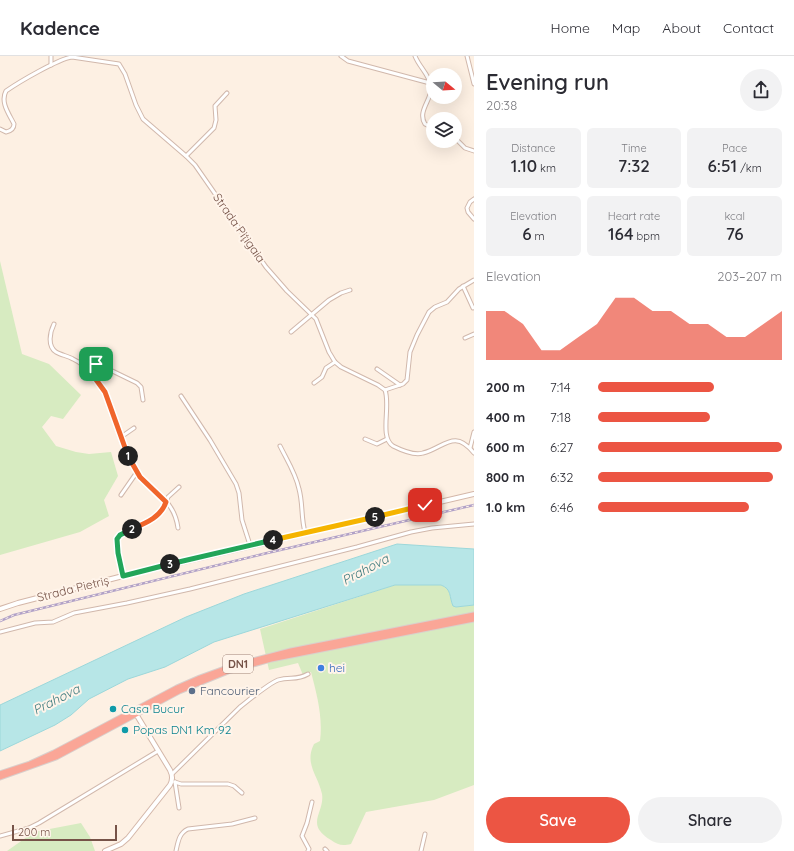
<!DOCTYPE html>
<html lang="en">
<head>
<meta charset="utf-8">
<style>
	body { margin:0; font-family:Quicksand,sans-serif; background:#f2f2f3; color:#2b2b33; height:100vh; display:flex; flex-direction:column; font-size:15px; white-space:nowrap }
	* { box-sizing:border-box; margin:0 }
	p { font-size:13px; color:#7c7c81 }
	.icon { flex:none; width:22px; height:22px; fill:none; stroke:currentColor; stroke-width:2; stroke-linecap:round; stroke-linejoin:round }
	.map { position:relative; flex:1; overflow:hidden }
	.details { display:flex; flex-direction:column; background:#fff; width:320px }
	.details>* { flex:none }
	.needle { width:26px; rotate:108deg }
	.fabs { position:absolute; left:426px; top:12px; display:grid; gap:8px }
	.fabs a { display:grid; place-items:center; width:36px; height:36px; border-radius:50%; background:#fff; box-shadow:0 4px 16px #0002; font-size:20px }
	.scale { position:absolute; left:12px; bottom:10px; width:105px; box-sizing:border-box; padding-left:4px; border:2px solid #765348; border-top:0; font-size:11px; line-height:14px; white-space:nowrap; color:#765348; -webkit-text-stroke:3px #fff4ea; paint-order:stroke }
	.pin { position:absolute; display:grid; place-items:center; width:34px; height:34px; color:#fff; margin:-17px; border-radius:8px; box-shadow:0 2px 6px #0006 }
	.km { position:absolute; width:20px; height:20px; margin:-10px; border-radius:50%; background:#222; color:#fff; font-size:11px; line-height:20px; text-align:center }
	.round { display:grid; place-items:center; flex:none; width:42px; height:42px; border-radius:21px; background:#f2f2f3 }
	.summary { display:flex; align-items:center; justify-content:space-between; height:68px; padding:0 12px }
	h1 { font-size:22px; font-weight:600; line-height:30px }
	.metrics { display:grid; grid-template-columns:repeat(3,1fr); gap:6px; height:68px; padding:4px 12px }
	.metrics div { display:grid; align-content:center; border-radius:6px; background:#f2f2f3; text-align:center }
	.metrics b { font-size:17px; font-weight:600 }
	.metrics small { font-size:11px; font-weight:400 }
	.metrics p { font-size:11px }
	.chart { height:112px; padding:8px 12px }
	.chart p { display:flex; justify-content:space-between }
	.chart svg { width:100%; height:72px; margin-top:4px; fill:#ec5543; opacity:.7 }
	.button { display:flex; gap:8px; margin-top:auto; padding:8px 12px }
	.button a { flex:1; height:46px; border-radius:24px; background:#ec5543; color:#fff; font-size:16px; font-weight:600; line-height:46px; text-align:center }
	.button a+a { background:#f2f2f3; color:#2b2b33 }
	ul { padding:0 12px; list-style:none; font-size:13px }
	li { display:grid; grid-template-columns:64px 48px 1fr; align-items:center; height:30px }
	li i { height:10px; border-radius:5px; background:#ec5543 }
	header { display:flex; align-items:center; gap:24px; box-sizing:border-box; height:56px; padding:0 20px; background:#fff; border-bottom:1px solid #e1e1e2 }
	header strong { font-size:19px }
	nav { display:flex; gap:22px; margin-inline-start:auto; font-size:14px }
	main { display:flex; flex:1; min-height:0 }
	.map>svg:first-child { display:block }
	.green { fill:#d7ebc1 }
	.water { fill:#b7e6e7; stroke:#9cd7da }
	.lines { fill:none; stroke-linecap:round; stroke-linejoin:round }
	.street-casing { stroke:#d1b8ac; stroke-width:5 }
	.secondary-casing { stroke:#d4b7a9; stroke-width:6 }
	.highway-casing { stroke:#d9cfcc; stroke-width:7 }
	.street { stroke:#fff; stroke-width:3 }
	.secondary { stroke:#fff; stroke-width:4 }
	.highway { stroke:#faa697; stroke-width:5 }
	.rail-casing { stroke:#b1a1c7; stroke-width:2.5 }
	.rail { stroke:#fff4ea; stroke-width:1; stroke-dasharray:3; stroke-linecap:butt }
	.split-1-casing { stroke:#fff; stroke-width:8 }
	.split-2-casing { stroke:#fff; stroke-width:8 }
	.split-3-casing { stroke:#fff; stroke-width:8 }
	.split-4-casing { stroke:#fff; stroke-width:8 }
	.split-5-casing { stroke:#fff; stroke-width:8 }
	.split-6-casing { stroke:#fff; stroke-width:8 }
	.split-1 { stroke:#f0652b; stroke-width:5 }
	.split-2 { stroke:#f0652b; stroke-width:5 }
	.split-3 { stroke:#22a559; stroke-width:5 }
	.split-4 { stroke:#22a559; stroke-width:5 }
	.split-5 { stroke:#f5b400; stroke-width:5 }
	.split-6 { stroke:#f5b400; stroke-width:5 }
	.shop-dot { fill:#3f7fe0; stroke:#fff4ea; stroke-width:1.5 }
	.service-dot { fill:#5c6f8a; stroke:#fff4ea; stroke-width:1.5 }
	.culture-dot { fill:#0f9aa8; stroke:#fff4ea; stroke-width:1.5 }
	.labels { text-anchor:middle; stroke-width:4; stroke-linejoin:round; paint-order:stroke }
	.shield { fill:#fff4ea; stroke:#9f8379; stroke-width:1 }
	.shield-label { font-size:11px; font-weight:bold; fill:#765348 }
	.street-label { font-size:12px; fill:#765348; stroke:#fff4ea }
	.shop-label { font-size:12px; fill:#366cbe; stroke:#fff4ea; text-anchor:start }
	.service-label { font-size:12px; fill:#4e5e75; stroke:#fff4ea; text-anchor:start }
	.culture-label { font-size:12px; fill:#0d838f; stroke:#fff4ea; text-anchor:start }
	.water-label { font-size:13px; font-style:italic; fill:#3b797c; stroke:#fff4ea }
</style>
</head>
<body>
<header>
<strong>Kadence</strong>
<nav><a>Home</a><a>Map</a><a>About</a><a>Contact</a></nav>
</header>
<main>
<div class="map">
<svg width="474" height="795" viewBox="0 0 474 795">
	<rect width="100%" height="100%" fill="#fdf0e3"/>
	<!-- green -->
	<g class="green">
		<polygon points="0,205 22,298 49,308 81,339 63,363 51,360 42,371 56,390 76,396 89,398 111,396 118,420 104,444 109,460 80,476 0,499"/>
		<path d="M395,529H441C454,534 447,542 456,551L474,549V729L434,744L366,756L351,788C342,790 338,789 331,784C304,768 325,757 322,738C318,719 304,708 314,688L320,685C323,661 317,639 311,616L303,619L298,607L269,614L260,573Z"/>
		<polygon points="81,767 90,781 95,795 7,795 34,776"/>
	</g>
	<!-- water -->
	<path class="water" d="M397,488L474,493V549L456,551L453,550C449,541 452,533 441,529H395L214,586L165,611L128,623L89,643L71,659L55,669L0,695V649L186,561L244,538Z"/>
	<g class="lines">
		<!-- street casing -->
		<g class="street-casing">
			<g id="street">
				<polyline points="341,0 348,5 430,27"/>
				<path d="M415,0C419,11 430,19 431,31C432,44 417,55 425,68L433,72"/>
				<polyline points="467,0 474,28"/>
				<polyline points="51,9 51,0"/>
				<path d="M0,73L6,76C11,75 14,73 14,68C9,58 0,46 6,35C19,26 58,3 72,1L119,8L125,18L136,49L143,63L186,100L195,109L266,211L287,235L316,263L329,296L335,306L341,311L378,329L385,334C391,350 379,381 393,390C401,394 414,400 423,397C444,392 454,372 474,397"/>
				<polyline points="455,82 465,92 474,95"/>
				<polyline points="186,100 214,72 216,64 215,50 227,37"/>
				<polyline points="474,143 470,146 467,152 468,156 474,163"/>
				<polyline points="463,230 473,252"/>
				<path d="M54,268C50,276 47,290 56,296C61,299 68,300 73,303C82,307 90,315 96,323C117,349 117,386 136,414C145,429 163,438 171,452C175,458 177,465 178,472"/>
				<polyline points="291,276 329,244 341,237 350,234"/>
				<polyline points="465,282 474,278"/>
				<polyline points="377,313 400,329"/>
				<polyline points="89,315 93,310 98,308 137,327 141,331 143,344"/>
				<polyline points="314,327 322,321 326,312 335,306"/>
				<polyline points="385,334 403,328 407,324 410,296 417,279 429,256 435,251 447,246 459,233 474,224"/>
				<polyline points="181,340 210,384 236,428 239,437 242,464 250,489"/>
				<polyline points="121,381 134,372"/>
				<polyline points="365,383 377,388 387,383"/>
				<path d="M280,390C287,404 296,418 299,433C303,447 301,463 305,476"/>
				<polyline points="470,392 474,376"/>
				<polyline points="121,439 137,416"/>
				<polyline points="123,520 117,486 118,480 157,460 164,452 168,441 179,431"/>
				<polyline points="0,576 35,567 53,566 74,557 127,547 190,533 357,491 411,476 432,472 474,468"/>
				<path d="M172,718L240,651C249,644 268,628 278,624C290,620 296,625 308,618"/>
				<polyline points="175,726 181,728 228,728 234,730 242,737"/>
				<polyline points="175,726 179,752"/>
				<polyline points="0,780 29,772 39,767 158,695"/>
				<polyline points="325,793 327,795"/>
				<path d="M176,795C178,786 179,777 188,773L232,768L255,762"/>
				<polyline points="308,795 309,793 302,780 307,767 312,746"/>
				<polyline points="421,795 425,778"/>
			</g>
		</g>
		<!-- secondary casing -->
		<g class="secondary-casing">
			<g id="secondary">
				<polyline points="0,553 18,547 123,520 474,438"/>
				<path d="M105,795L121,788L128,782L170,729C173,724 173,720 170,714L136,658"/>
			</g>
		</g>
		<!-- highway casing -->
		<g class="highway-casing">
			<g id="highway">
				<polyline points="0,718 30,708 54,697 177,632 200,622 233,610 291,595 474,559"/>
				<polyline points="0,721 56,701 179,635 228,615 271,603 474,563"/>
			</g>
		</g>
		<!-- street -->
		<use href="#street" class="street"/>
		<!-- secondary -->
		<use href="#secondary" class="secondary"/>
		<!-- highway -->
		<use href="#highway" class="highway"/>
		<!-- rail casing -->
		<g class="rail-casing">
			<polyline id="rail" points="0,565 14,559 263,498 474,449"/>
		</g>
		<!-- rail -->
		<use href="#rail" class="rail"/>
	</g>
	<g class="lines">
		<!-- split-1 casing -->
		<g class="split-1-casing">
			<polyline id="split-1" points="96,308 89,314 105,336 128,400"/>
		</g>
		<!-- split-2 casing -->
		<g class="split-2-casing">
			<path id="split-2" d="M128,400L140,421L166,446C161,461 146,467 132,473"/>
		</g>
		<!-- split-3 casing -->
		<g class="split-3-casing">
			<polyline id="split-3" points="132,473 120,479 117,483 118,497 123,520 170,508"/>
		</g>
		<!-- split-4 casing -->
		<g class="split-4-casing">
			<polyline id="split-4" points="170,508 273,484"/>
		</g>
		<!-- split-5 casing -->
		<g class="split-5-casing">
			<polyline id="split-5" points="273,484 375,461"/>
		</g>
		<!-- split-6 casing -->
		<g class="split-6-casing">
			<polyline id="split-6" points="375,461 425,449"/>
		</g>
		<!-- split-1 -->
		<use href="#split-1" class="split-1"/>
		<!-- split-2 -->
		<use href="#split-2" class="split-2"/>
		<!-- split-3 -->
		<use href="#split-3" class="split-3"/>
		<!-- split-4 -->
		<use href="#split-4" class="split-4"/>
		<!-- split-5 -->
		<use href="#split-5" class="split-5"/>
		<!-- split-6 -->
		<use href="#split-6" class="split-6"/>
	</g>
	<!-- markers -->
	<circle class="shop-dot" cx="321" cy="612" r="4"/>
	<circle class="service-dot" cx="192" cy="635" r="4"/>
	<g class="culture-dot">
		<circle cx="113" cy="653" r="4"/>
		<circle cx="125" cy="674" r="4"/>
	</g>
	<g class="labels">
		<!-- shield labels -->
		<rect class="shield" x="223" y="599" width="30" height="18" rx="3"/>
		<g class="shield-label">
			<text x="238" y="612">DN1</text>
		</g>
		<!-- street labels -->
		<g class="street-label">
			<text transform="translate(239 172) rotate(55)" y="4">Strada Pițigaia</text>
			<text transform="translate(73 533) rotate(-14)" y="4">Strada Pietriș</text>
		</g>
		<!-- shop labels -->
		<g class="shop-label">
			<text x="329" y="616">hei</text>
		</g>
		<!-- service labels -->
		<g class="service-label">
			<text x="200" y="639">Fancourier</text>
		</g>
		<!-- culture labels -->
		<g class="culture-label">
			<text x="121" y="657">Casa Bucur</text>
			<text x="133" y="678">Popas DN1 Km 92</text>
		</g>
		<!-- water labels -->
		<g class="water-label">
			<text transform="translate(365 513) rotate(-28)" y="5">Prahova</text>
			<text transform="translate(56 643) rotate(-27)" y="5">Prahova</text>
		</g>
	</g>
</svg>
<div class="fabs">
<a><svg class="needle" viewBox="-14 -14 28 28"><path d="M0-13l5 13h-10z" fill="#e53935"/><path d="M0 13l5-13h-10z" fill="#7c7c81"/></svg></a>
<a><svg class="icon" aria-label="layers" viewBox="0 0 24 24"><path d="M12 4l9 5-9 5-9-5zM3 14l9 5 9-5"/></svg></a>
</div>
<div class="scale">200 m</div>
<div class="pin" style="left:96px;top:308px;background:#1e9e55"><svg class="icon" aria-label="arrive" viewBox="0 0 24 24"><path d="M6 21V4h12l-3 4 3 4H6"/></svg></div>
<div class="pin" style="left:425px;top:449px;background:#d93025"><svg class="icon" aria-label="check" viewBox="0 0 24 24"><path d="M5 12l5 5 9-10"/></svg></div>
<b class="km" style="left:128px;top:400px">1</b>
<b class="km" style="left:132px;top:473px">2</b>
<b class="km" style="left:170px;top:508px">3</b>
<b class="km" style="left:273px;top:484px">4</b>
<b class="km" style="left:375px;top:461px">5</b>
</div>
<section class="details">
<div class="summary"><div><h1>Evening run</h1><p>20:38</p></div><a class="round"><svg class="icon" aria-label="share" viewBox="0 0 24 24"><path d="M12 15V3M7 8l5-5 5 5M5 13v7h14v-7"/></svg></a></div>
<div class="metrics">
<div><p>Distance</p><b>1.10<small> km</small></b></div>
<div><p>Time</p><b>7:32</b></div>
<div><p>Pace</p><b>6:51<small> /km</small></b></div>
</div>
<div class="metrics">
<div><p>Elevation</p><b>6<small> m</small></b></div>
<div><p>Heart rate</p><b>164<small> bpm</small></b></div>
<div><p>kcal</p><b>76</b></div>
</div>
<div class="chart"><p><span>Elevation</span>203–207 m</p>
<svg viewBox="0 0 160 44" preserveAspectRatio="none"><path d="M0 44V14L10 14L20 22L30 38L40 38L50 30L60 22L70 6L80 6L90 14L100 14L110 22L120 22L130 30L140 30L150 22L160 14V44z"/></svg>
</div>
<ul>
<li><b>200 m</b>7:14<i style="width:63%"></i></li>
<li><b>400 m</b>7:18<i style="width:61%"></i></li>
<li><b>600 m</b>6:27<i style="width:100%"></i></li>
<li><b>800 m</b>6:32<i style="width:95%"></i></li>
<li><b>1.0 km</b>6:46<i style="width:82%"></i></li>
</ul>
<div class="button"><a>Save</a><a>Share</a></div>
</section>
</main>
</body>
</html>
